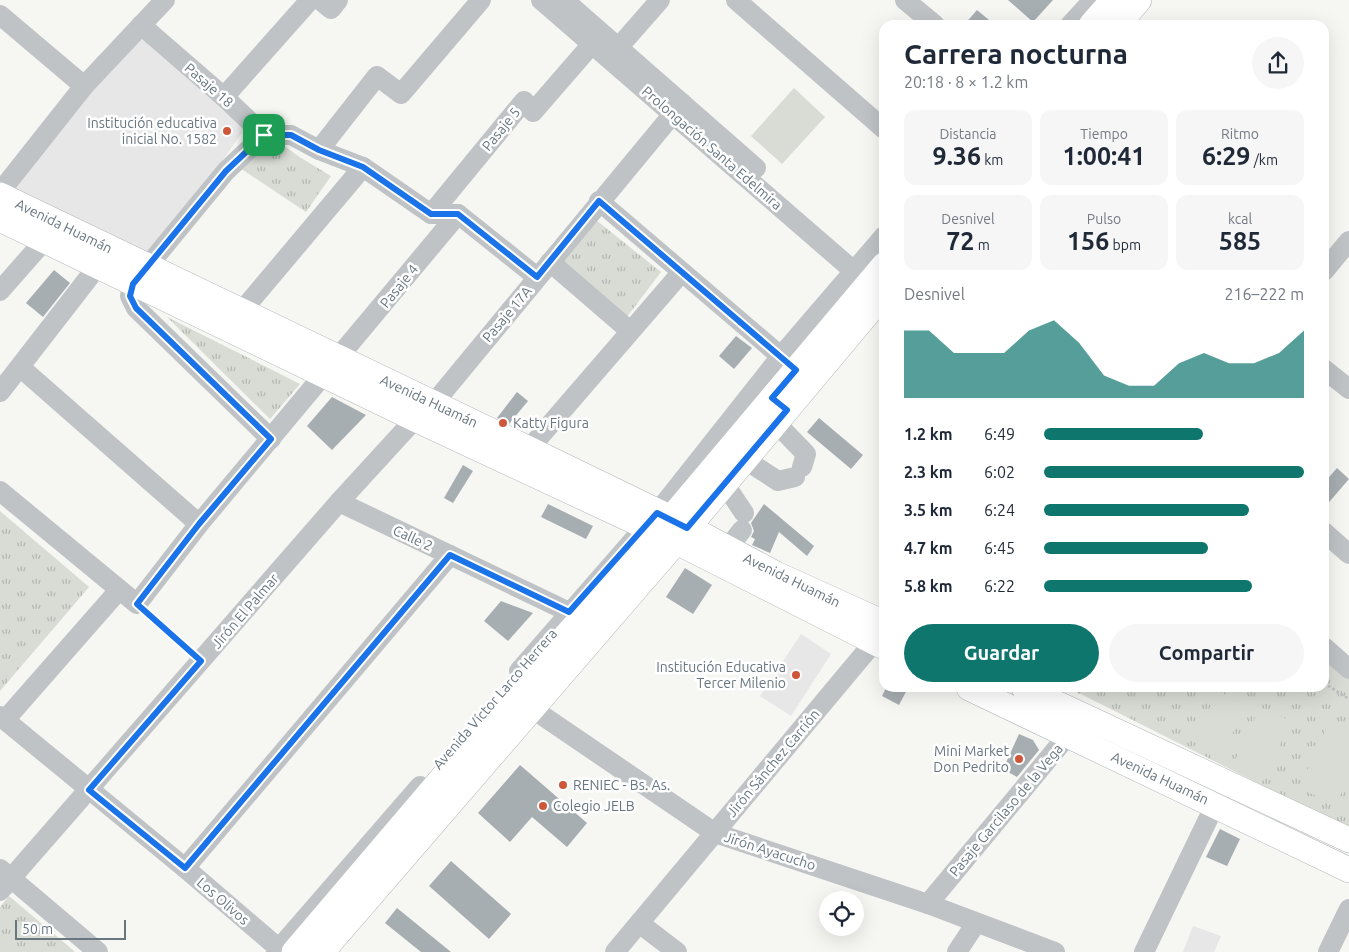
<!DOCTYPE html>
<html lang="es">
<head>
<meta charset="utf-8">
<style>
	body { margin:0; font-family:Ubuntu,sans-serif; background:#f6f6f7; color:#1f2937; height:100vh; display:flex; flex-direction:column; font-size:19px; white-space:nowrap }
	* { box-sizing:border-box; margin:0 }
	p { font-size:16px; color:#747a83 }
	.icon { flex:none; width:28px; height:28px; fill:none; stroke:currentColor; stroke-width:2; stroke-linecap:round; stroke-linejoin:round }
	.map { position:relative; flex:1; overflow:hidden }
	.side { position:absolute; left:879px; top:20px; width:450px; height:672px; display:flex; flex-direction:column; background:#fff; border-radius:15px; box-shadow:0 5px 20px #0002 }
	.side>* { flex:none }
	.controls { position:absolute; left:819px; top:891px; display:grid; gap:10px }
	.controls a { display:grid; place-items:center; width:45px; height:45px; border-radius:50%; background:#fff; box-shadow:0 5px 20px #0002; font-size:25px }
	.scale { position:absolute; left:15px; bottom:12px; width:111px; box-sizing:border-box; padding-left:5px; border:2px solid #687680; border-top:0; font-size:14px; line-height:18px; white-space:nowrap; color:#687680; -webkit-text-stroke:4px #fff; paint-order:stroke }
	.pin { position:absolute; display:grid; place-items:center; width:42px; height:42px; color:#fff; margin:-21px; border-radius:10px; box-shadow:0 2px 8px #0006 }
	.round { display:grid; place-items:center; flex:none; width:52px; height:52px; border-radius:26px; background:#f6f6f7 }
	.head { display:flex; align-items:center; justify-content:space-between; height:85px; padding:0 25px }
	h1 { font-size:28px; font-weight:700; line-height:38px }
	.stats { display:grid; grid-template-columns:repeat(3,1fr); gap:8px; height:85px; padding:5px 25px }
	.stats div { display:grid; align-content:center; border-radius:12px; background:#f6f6f7; text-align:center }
	.stats b { font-size:25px; font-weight:700 }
	.stats small { font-size:14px; font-weight:400 }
	.stats p { font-size:14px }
	.chart { height:140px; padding:10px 25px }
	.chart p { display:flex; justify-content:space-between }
	.chart svg { width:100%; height:90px; margin-top:5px; fill:#0f766e; opacity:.7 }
	.button { display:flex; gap:10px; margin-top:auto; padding:10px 25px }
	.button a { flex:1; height:58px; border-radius:30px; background:#0f766e; color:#fff; font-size:20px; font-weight:700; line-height:58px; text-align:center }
	.button a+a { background:#f6f6f7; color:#1f2937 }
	ul { padding:0 25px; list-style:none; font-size:16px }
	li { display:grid; grid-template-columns:80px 60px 1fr; align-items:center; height:38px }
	li i { height:12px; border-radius:6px; background:#0f766e }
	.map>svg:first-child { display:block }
	.built { fill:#e6e7e6 }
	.grass { fill:url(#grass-tufts) }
	.pitch { fill:#d8dcd4 }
	.building { fill:#a7aeb2 }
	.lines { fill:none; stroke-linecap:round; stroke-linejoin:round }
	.major-casing { stroke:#b3b7ba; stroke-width:26 }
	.path { stroke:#b9bcbe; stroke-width:2.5; stroke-dasharray:2.5 2.5; stroke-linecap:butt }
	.minor { stroke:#bfc3c6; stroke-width:20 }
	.major { stroke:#fff; stroke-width:25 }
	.route-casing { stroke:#fff; stroke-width:10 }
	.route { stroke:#1a73e8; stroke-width:6 }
	.poi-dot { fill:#ce573a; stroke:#fff; stroke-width:2 }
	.labels { text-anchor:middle; stroke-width:5; stroke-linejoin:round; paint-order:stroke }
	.street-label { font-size:14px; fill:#687680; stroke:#fff }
	.poi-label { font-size:14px; fill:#687680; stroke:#fff; text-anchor:end }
</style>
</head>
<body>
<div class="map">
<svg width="1349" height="952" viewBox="0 0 1349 952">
	<defs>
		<pattern id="grass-tufts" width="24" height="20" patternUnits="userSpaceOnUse" patternTransform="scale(1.25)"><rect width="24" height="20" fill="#d8dcd4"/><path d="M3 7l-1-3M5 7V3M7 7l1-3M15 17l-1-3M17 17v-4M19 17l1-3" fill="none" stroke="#b3b7b1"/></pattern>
	</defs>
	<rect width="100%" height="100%" fill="#f6f6f3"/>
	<!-- built -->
	<g class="built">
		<polygon points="145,34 246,127 192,204 147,257 8,191 84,86"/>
		<polygon points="801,634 831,654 791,716 760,696"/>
		<polygon points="1193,926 1221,936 1214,952 1183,952"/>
	</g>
	<!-- grass -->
	<g class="grass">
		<polygon points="265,141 280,143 301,158 331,176 306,212 237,166"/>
		<polygon points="596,220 661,272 627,317 561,263"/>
		<polygon points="167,317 300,384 270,419"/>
		<polygon points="0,511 89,587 0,691"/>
		<polygon points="1324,659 1349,679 1349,829 1069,688 1324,688"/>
		<polygon points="9,896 74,951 74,952 0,952 0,907"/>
	</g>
	<!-- pitch -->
	<g class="pitch">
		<polygon points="794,88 825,117 782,164 751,136"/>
		<polygon points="1218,691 1247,705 1222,754 1193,741"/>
		<polygon points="1260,707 1291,721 1263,781 1232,767"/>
		<polygon points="1327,727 1349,737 1349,777 1336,805 1299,788"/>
	</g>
	<!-- building -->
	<g class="building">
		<polygon points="1008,0 1053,0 1033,22"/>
		<polygon points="977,10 995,25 964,25"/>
		<polygon points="54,270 70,283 43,317 26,303"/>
		<polygon points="736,336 752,348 734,369 719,356"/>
		<polygon points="517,392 528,401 509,424 497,418"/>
		<polygon points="332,397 366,415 332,450 307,426"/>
		<polygon points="819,418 863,455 851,469 807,432"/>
		<polygon points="463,465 473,471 453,503 444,498"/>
		<polygon points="1337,468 1349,479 1324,508 1324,483"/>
		<polygon points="548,504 593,526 586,539 541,517"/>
		<polygon points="764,504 814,546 807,556 779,532 770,553 752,545 755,539 751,537 754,531 751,523"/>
		<polygon points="685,568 712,585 693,614 666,597"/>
		<polygon points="501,601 533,613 508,641 484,621"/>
		<polygon points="886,688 908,688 899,705 882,696"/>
		<polygon points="1019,734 1033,740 1039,750 1017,777 1003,769"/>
		<polygon points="520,765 587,823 567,847 532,817 510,842 478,813"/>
		<polygon points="1220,829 1240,839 1227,866 1206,857"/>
		<polygon points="451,861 511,914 489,939 429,886"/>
		<polygon points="397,908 451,952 421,952 385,923"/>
	</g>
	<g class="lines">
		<!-- major casing -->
		<g class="major-casing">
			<g id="major">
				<polyline points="1091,25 1113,0"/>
				<polyline points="1118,25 1139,0"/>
				<polyline points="0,195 529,449 671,518 776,574 884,623"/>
				<polyline points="0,219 415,419 657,532 884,647"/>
				<polyline points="969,688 1349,870"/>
				<polyline points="1024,688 1349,840"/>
				<polyline points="294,952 513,695 671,518 884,265"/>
				<polyline points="322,952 676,542 884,294"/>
			</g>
		</g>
		<!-- path -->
		<g class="path">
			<polyline points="150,616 189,650"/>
			<polyline points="1324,683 1349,699"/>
			<polyline points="1078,693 1085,688"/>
		</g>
		<!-- minor -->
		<g class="minor">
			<polyline points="320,0 331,9 338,0"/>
			<polyline points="541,0 863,279"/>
			<polyline points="564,0 756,168"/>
			<polyline points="736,0 884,129"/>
			<polyline points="905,0 935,25"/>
			<polyline points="0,15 84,86"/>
			<polyline points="141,25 224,97 264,135 291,135 319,150 363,167 431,214 458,214 537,277"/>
			<polyline points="1070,25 1093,0"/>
			<polyline points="610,57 660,0"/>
			<polyline points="224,97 310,0"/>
			<polyline points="264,135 226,171 133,284 130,296 136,308 271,439"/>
			<polyline points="319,150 377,76 401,94 481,0"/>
			<polyline points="0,192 84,86 165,0"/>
			<polyline points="599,201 791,365"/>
			<polyline points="431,214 524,101 533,112 592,44"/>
			<polyline points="550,262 630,331"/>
			<polyline points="1324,271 1349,241"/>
			<polyline points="0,291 43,242"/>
			<polyline points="241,312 363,167"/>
			<polyline points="20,367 199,524"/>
			<polyline points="1324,369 1349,389"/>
			<polyline points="0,392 97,267"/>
			<polyline points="776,423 806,454 802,467"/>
			<polyline points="529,449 681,273"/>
			<polyline points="744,459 778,481 795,477"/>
			<polyline points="724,483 744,513"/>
			<polyline points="0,491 137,604 199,524 458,214"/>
			<polyline points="339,502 569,612"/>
			<polyline points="1324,532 1349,554"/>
			<polyline points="727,549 742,530"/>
			<polyline points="1324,647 1349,669"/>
			<polyline points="519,671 657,513 781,356 884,236"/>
			<polyline points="521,701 715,833 928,904 1055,952"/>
			<polyline points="0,716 185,868 283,952"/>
			<polyline points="5,720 119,590"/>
			<polyline points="185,868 450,555"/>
			<polyline points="0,869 98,952"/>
			<polyline points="0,891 339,502 415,419 434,403 682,103"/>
			<polyline points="928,904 1068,735 1075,723"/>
			<polyline points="639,923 677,952"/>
			<polyline points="276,952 420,786"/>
			<polyline points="615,952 874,642 877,629"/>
			<polyline points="957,952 976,923"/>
			<polyline points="1144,952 1226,782"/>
			<polyline points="1328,952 1349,909"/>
		</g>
		<!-- major -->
		<use href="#major" class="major"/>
	</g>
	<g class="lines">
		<!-- route casing -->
		<g class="route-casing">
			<polygon id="route" points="264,135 291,135 319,150 363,167 431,214 458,214 537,277 599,201 796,370 772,398 787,410 687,528 657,513 569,612 450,555 185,868 89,790 201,661 137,604 199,524 271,439 136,308 130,296 133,284 226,171"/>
		</g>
		<!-- route -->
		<use href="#route" class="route"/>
	</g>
	<!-- markers -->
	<g class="poi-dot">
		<circle cx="227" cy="131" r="5"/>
		<circle cx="503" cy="423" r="5"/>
		<circle cx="796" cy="675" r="5"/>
		<circle cx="1019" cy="759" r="5"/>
		<circle cx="563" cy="785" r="5"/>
		<circle cx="543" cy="806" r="5"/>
	</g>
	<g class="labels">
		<!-- street labels -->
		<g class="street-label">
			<text transform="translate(209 85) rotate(41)" y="5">Pasaje 18</text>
			<text transform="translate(501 129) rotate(-51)" y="5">Pasaje 5</text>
			<text transform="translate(712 148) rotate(41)" y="5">Prolongación Santa Edelmira</text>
			<text transform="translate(64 226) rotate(26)" y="5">Avenida Huamán</text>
			<text transform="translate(399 286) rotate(-51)" y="5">Pasaje 4</text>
			<text transform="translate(507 314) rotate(-50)" y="5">Pasaje 17A</text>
			<text transform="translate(429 401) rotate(25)" y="5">Avenida Huamán</text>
			<text transform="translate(413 538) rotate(25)" y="5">Calle 2</text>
			<text transform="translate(792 580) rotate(26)" y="5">Avenida Huamán</text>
			<text transform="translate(245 611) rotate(-49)" y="5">Jirón El Palmar</text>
			<text transform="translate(495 699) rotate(-49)" y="5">Avenida Víctor Larco Herrera</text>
			<text transform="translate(773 763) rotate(-50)" y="5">Jirón Sánchez Carrión</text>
			<text transform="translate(1160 778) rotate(25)" y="5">Avenida Huamán</text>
			<text transform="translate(1006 810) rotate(-50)" y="5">Pasaje Garcilaso de la Vega</text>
			<text transform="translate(770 851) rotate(18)" y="5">Jirón Ayacucho</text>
			<text transform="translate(223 901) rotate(41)" y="5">Los Olivos</text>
		</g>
		<!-- poi labels -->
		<g class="poi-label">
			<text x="217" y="128">Institución educativa<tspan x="217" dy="16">inicial No. 1582</tspan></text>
			<text x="513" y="428" text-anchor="start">Katty Figura</text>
			<text x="786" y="672">Institución Educativa<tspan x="786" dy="16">Tercer Milenio</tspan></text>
			<text x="1009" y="756">Mini Market<tspan x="1009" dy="16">Don Pedrito</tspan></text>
			<text x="573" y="790" text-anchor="start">RENIEC - Bs. As.</text>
			<text x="553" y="811" text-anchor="start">Colegio JELB</text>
		</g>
	</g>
</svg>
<div class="controls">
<a><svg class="icon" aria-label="locate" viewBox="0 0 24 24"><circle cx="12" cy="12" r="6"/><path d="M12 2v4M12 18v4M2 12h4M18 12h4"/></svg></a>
</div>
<div class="scale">50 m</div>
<div class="pin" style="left:264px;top:135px;background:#1e9e55"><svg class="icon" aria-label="arrive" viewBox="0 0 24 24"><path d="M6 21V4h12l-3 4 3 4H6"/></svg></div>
<section class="side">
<div class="head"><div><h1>Carrera nocturna</h1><p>20:18 · 8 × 1.2 km</p></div><a class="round"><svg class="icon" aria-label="share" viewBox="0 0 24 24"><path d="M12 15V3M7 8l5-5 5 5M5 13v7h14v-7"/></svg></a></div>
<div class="stats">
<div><p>Distancia</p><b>9.36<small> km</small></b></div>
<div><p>Tiempo</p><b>1:00:41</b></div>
<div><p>Ritmo</p><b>6:29<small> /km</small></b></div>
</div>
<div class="stats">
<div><p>Desnivel</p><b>72<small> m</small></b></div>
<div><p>Pulso</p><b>156<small> bpm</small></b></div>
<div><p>kcal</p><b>585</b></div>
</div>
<div class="chart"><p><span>Desnivel</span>216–222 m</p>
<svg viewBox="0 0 160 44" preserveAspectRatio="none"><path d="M0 44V11L10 11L20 22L30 22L40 22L50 11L60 6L70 17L80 33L90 38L100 38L110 27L120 22L130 27L140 27L150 22L160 11V44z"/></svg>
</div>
<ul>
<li><b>1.2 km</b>6:49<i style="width:61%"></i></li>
<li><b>2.3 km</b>6:02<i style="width:100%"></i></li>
<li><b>3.5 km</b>6:24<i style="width:79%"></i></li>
<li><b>4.7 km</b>6:45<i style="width:63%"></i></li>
<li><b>5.8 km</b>6:22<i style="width:80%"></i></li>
</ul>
<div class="button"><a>Guardar</a><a>Compartir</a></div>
</section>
</div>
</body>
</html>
